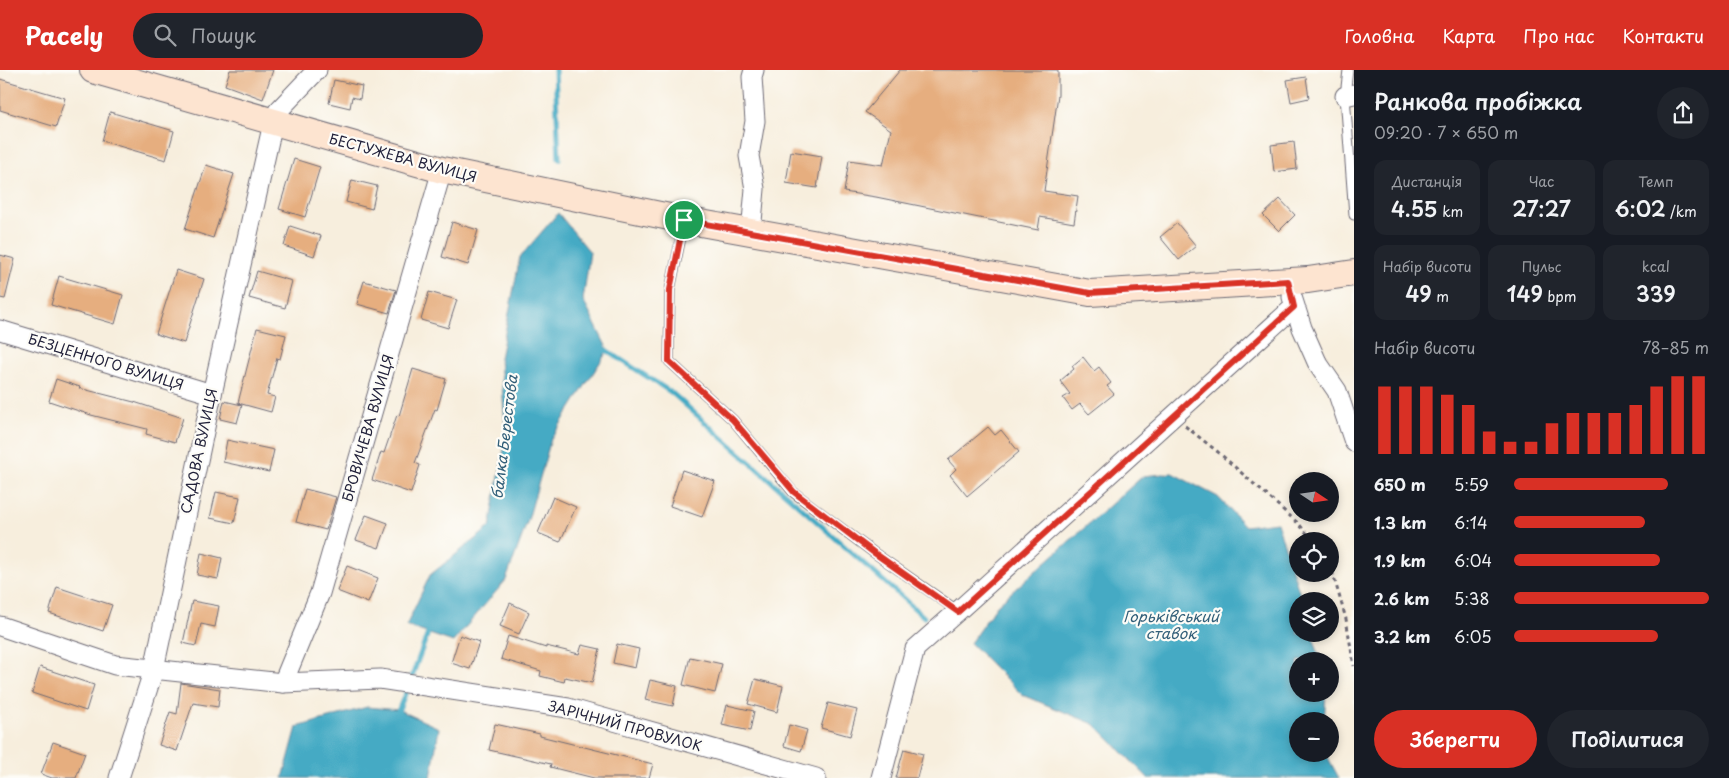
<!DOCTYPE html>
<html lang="uk">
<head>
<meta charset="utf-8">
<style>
	body { margin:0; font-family:"Playpen Sans",sans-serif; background:#20242c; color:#f1f3f6; height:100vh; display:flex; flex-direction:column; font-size:19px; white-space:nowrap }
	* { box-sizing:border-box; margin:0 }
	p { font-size:16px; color:#9ea1a6 }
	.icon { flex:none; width:28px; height:28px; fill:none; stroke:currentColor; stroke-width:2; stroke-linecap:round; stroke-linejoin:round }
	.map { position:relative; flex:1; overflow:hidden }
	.side { display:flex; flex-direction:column; background:#171b24; width:375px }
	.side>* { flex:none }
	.needle { width:32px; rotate:103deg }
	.fabs { position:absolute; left:1289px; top:402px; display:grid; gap:10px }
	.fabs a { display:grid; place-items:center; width:50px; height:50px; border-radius:50%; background:#171b24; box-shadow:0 2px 8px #0003; font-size:25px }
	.pin { position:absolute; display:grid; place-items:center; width:42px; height:42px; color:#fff; margin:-21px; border:2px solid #fff; border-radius:50%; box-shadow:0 1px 5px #0007 }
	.round { display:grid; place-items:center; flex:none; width:52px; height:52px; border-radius:26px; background:#20242c }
	.head { display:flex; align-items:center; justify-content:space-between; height:85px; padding:0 20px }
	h1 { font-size:22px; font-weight:600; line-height:38px }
	.metrics { display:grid; grid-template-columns:repeat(3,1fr); gap:8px; height:85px; padding:5px 20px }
	.metrics div { display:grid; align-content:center; border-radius:12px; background:#20242c; text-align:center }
	.metrics b { font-size:21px; font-weight:600 }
	.metrics small { font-size:14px; font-weight:400 }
	.metrics p { font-size:14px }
	.chart { height:140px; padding:10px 20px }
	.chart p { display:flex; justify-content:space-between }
	.chart svg { width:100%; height:90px; margin-top:5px; stroke:#d93025; stroke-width:6 }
	.button { display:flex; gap:10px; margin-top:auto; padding:10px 20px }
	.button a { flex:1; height:58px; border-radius:30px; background:#d93025; color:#fff; font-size:20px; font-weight:600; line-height:58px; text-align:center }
	.button a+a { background:#20242c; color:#f1f3f6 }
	ul { padding:0 20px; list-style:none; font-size:16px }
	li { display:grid; grid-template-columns:80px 60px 1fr; align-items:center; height:38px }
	li i { height:12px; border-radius:6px; background:#d93025 }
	header { display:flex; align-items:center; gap:30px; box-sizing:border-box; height:70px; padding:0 25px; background:#d93025; color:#fff }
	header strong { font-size:24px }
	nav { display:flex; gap:28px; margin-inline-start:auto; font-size:18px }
	.search { width:350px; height:45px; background:#20242c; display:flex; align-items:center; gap:12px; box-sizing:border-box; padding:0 18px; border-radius:28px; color:#9ea1a6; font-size:19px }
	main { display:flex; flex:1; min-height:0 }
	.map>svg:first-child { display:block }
	.water { fill:#45aac4; stroke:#346680 }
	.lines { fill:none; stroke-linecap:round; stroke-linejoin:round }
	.stream { stroke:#45aac4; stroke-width:5 }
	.building { fill:#e6ae7f }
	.lane-casing { stroke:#6d6974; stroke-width:11 }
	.street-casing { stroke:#6d6974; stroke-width:21 }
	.secondary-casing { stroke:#6d6974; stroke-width:28 }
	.path { stroke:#6d6974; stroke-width:3; stroke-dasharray:4 4; stroke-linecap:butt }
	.lane { stroke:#fff; stroke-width:9 }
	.street { stroke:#fff; stroke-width:19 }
	.secondary { stroke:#fde4d0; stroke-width:26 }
	.route-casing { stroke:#fff; stroke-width:10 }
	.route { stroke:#d93025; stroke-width:6 }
	.labels { text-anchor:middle; stroke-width:4.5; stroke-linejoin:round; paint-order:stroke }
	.street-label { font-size:14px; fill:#22223b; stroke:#fdfcf7 }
	.water-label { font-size:15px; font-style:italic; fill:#325f79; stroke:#fdfcf7 }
</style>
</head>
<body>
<header>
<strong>Pacely</strong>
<div class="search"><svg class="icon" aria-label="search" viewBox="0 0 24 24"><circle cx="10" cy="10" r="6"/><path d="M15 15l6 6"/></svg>Пошук</div>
<nav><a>Головна</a><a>Карта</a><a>Про нас</a><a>Контакти</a></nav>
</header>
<main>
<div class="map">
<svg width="1354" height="708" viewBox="0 0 1354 708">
	<rect width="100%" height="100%" fill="#fdfcf7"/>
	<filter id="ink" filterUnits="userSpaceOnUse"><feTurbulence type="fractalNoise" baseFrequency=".02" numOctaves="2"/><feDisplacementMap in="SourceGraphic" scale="10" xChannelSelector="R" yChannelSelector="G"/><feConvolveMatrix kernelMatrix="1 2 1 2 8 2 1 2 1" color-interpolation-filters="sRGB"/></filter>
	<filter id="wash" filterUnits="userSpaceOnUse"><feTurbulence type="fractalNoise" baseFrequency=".0096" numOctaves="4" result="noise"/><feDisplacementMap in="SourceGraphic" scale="20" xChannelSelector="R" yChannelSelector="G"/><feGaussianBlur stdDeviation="1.12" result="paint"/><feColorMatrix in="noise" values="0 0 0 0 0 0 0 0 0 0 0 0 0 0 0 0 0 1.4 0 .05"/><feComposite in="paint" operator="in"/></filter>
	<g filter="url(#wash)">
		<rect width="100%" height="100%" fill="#f7eedd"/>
		<!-- water -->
		<g class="water">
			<polygon points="558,143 590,182 583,230 608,280 551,369 528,450 506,510 453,572 406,556 430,505 490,457 506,367 500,288 520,187"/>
			<polygon points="1172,403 1218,427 1245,456 1277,452 1302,531 1298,531 1298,564 1312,564 1321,591 1298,591 1298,624 1326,624 1324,651 1298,651 1298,684 1326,684 1339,708 1148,708 1094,654 1022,625 970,573 997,535 1143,406"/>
			<polygon points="367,637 399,640 439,658 431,708 283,708 297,657"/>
		</g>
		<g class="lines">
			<!-- stream -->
			<g class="stream">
				<polyline points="555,0 559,89"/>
				<polyline points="603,278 672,323 924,547"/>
				<polyline points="411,609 428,563 431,559"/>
				<polyline points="396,646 408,617"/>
			</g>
		</g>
		<g id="blocks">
			<!-- building -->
			<g class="building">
				<polygon points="230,0 273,0 263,29 225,15"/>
				<polygon points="900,0 1058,0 1058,25 1044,121 1078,126 1074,153 1040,147 1038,160 876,127 844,122 849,90 883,95 891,60 865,42"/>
				<polygon points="1306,7 1309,28 1291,32 1287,10"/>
				<polygon points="0,9 65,28 56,57 0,40"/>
				<polygon points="334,10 362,16 360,29 352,27 350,38 329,33"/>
				<polygon points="110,42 174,61 166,90 102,71"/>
				<polygon points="1294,72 1297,99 1274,102 1271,75"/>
				<polygon points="791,81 822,86 817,118 786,113"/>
				<polygon points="294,89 320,97 305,147 279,139"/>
				<polygon points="206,95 234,104 213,168 185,159"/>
				<polygon points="352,110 377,116 372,139 346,132"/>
				<polygon points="1280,129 1295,145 1279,161 1263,145"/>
				<polygon points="452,152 478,160 468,195 442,187"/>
				<polygon points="1177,153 1196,176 1179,190 1160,167"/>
				<polygon points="290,156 321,166 314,186 284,176"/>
				<polygon points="0,185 15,189 5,229 0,228"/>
				<polygon points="176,200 204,209 184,273 156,264"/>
				<polygon points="257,201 292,211 285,238 249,228"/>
				<polygon points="59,206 123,225 115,254 51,235"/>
				<polygon points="364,211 396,220 389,243 357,234"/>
				<polygon points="429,222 457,230 448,258 421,250"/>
				<polygon points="257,258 286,265 280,289 277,288 267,325 275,327 271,342 238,333"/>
				<polygon points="1083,287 1094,301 1099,297 1111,313 1107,316 1114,324 1089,344 1080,334 1072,340 1063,328 1070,324 1060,311 1074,299 1072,296"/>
				<polygon points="413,299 446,309 437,340 435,339 415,393 420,395 411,423 372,410 381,382 384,383 397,345 399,346"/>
				<polygon points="56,309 80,317 79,318 134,332 183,348 175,372 146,364 147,359 91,345 49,331"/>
				<polygon points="224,331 242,335 237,353 220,349"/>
				<polygon points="988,357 995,365 1001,360 1019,382 967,426 950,405 956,399 948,390"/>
				<polygon points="227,370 274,380 269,402 223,392"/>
				<polygon points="682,400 715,411 702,447 670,436"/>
				<polygon points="305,419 336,427 326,460 296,452"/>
				<polygon points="216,422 240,427 234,453 210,448"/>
				<polygon points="553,427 576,437 560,472 538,463"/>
				<polygon points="366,445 388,453 379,478 356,470"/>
				<polygon points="201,483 222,488 218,509 197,505"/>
				<polygon points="347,496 378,508 368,533 337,521"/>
				<polygon points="57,517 112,535 103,561 49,543"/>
				<polygon points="192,531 219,536 215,557 201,554 196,576 183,573"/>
				<polygon points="510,533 529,542 519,564 500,556"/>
				<polygon points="460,565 479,572 470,599 451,593"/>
				<polygon points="508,566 546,578 546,576 579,584 582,575 600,579 592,613 565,607 564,612 540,606 541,601 501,589"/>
				<polygon points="617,574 639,579 635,598 613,593"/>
				<polygon points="690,587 722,594 715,623 683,615"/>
				<polygon points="40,597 94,615 86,641 32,623"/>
				<polygon points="755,609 783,616 777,642 748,634"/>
				<polygon points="650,610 677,616 673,636 645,630"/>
				<polygon points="181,613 220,619 218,637 193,633 177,681 159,675 170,642 177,644"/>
				<polygon points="828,633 857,640 850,666 821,658"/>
				<polygon points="727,635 754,641 750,661 722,655"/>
				<polygon points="495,654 540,664 540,666 653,694 649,708 594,708 550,697 551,694 489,680"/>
				<polygon points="789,655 807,660 801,681 784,676"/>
				<polygon points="53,672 85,683 76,708 52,708 41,704"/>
				<polygon points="904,679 923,684 917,708 896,708"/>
			</g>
		</g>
	</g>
	<g filter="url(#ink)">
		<use href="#blocks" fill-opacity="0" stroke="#6d6974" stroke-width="1"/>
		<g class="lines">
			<!-- lane casing -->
			<g class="lane-casing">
				<g id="lane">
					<polyline points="1348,0 1345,26 1354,145"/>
					<polyline points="684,153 670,220 669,291 733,350 793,422 873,482 958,541"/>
				</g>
			</g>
			<!-- street casing -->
			<g class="street-casing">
				<g id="street">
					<polyline points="1345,26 1354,24"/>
					<polyline points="751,162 755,119 749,86 755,51 752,7 754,0"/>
					<polyline points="1292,227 1302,258 1317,292 1337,321 1354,372"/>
					<polyline points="0,260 212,324"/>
					<polyline points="0,556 115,595 283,613 380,609 568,638 816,708"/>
					<polyline points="283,613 320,523 442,100"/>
					<polyline points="119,708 154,599 212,324 273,53 278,41 317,0"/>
					<polyline points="881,708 915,579 958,541 1294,237"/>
				</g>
			</g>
			<!-- secondary casing -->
			<g class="secondary-casing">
				<polyline id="secondary" points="93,0 442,100 684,150 1090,223 1308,210 1354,203"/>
			</g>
			<!-- path -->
			<g class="path">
				<polyline points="1185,356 1218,382 1299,454 1313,471"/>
				<polyline points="1330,494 1346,549 1354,596"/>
			</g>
			<!-- lane -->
			<use href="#lane" class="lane"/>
			<!-- street -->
			<use href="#street" class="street"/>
			<!-- secondary -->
			<use href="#secondary" class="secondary"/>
		</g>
	</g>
	<g class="lines" filter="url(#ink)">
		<!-- route casing -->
		<g class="route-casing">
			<polygon id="route" points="684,150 1090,223 1288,211 1294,237 958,542 873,482 794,422 733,350 669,291 670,220"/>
		</g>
		<!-- route -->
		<use href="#route" class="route"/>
	</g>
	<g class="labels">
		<!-- street labels -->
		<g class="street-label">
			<text transform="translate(403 88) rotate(15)" y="5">БЕСТУЖЕВА ВУЛИЦЯ</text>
			<text transform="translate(106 292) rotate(17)" y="5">БЕЗЦЕННОГО ВУЛИЦЯ</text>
			<text transform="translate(368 358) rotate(-74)" y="5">БРОВИЧЕВА ВУЛИЦЯ</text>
			<text transform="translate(199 381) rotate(-78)" y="5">САДОВА ВУЛИЦЯ</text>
			<text transform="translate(625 656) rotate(15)" y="5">ЗАРІЧНИЙ ПРОВУЛОК</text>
		</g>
		<!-- water labels -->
		<g class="water-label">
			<text transform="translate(505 367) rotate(-83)" y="5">балка Берестова</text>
			<text x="1171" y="552">Горьківський<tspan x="1171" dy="17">ставок</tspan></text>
		</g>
	</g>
</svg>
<div class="fabs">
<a><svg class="needle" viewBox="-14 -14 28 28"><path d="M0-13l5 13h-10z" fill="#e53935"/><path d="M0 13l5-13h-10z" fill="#9ea1a6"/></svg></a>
<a><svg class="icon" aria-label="locate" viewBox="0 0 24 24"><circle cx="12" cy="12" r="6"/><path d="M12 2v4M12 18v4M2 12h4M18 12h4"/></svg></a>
<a><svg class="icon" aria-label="layers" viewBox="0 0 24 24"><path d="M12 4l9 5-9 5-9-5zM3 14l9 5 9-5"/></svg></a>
<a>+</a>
<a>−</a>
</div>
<div class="pin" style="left:684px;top:150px;background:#1e9e55"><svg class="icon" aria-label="arrive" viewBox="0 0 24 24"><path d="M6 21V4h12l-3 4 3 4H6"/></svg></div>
</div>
<section class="side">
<div class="head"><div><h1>Ранкова пробіжка</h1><p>09:20 · 7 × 650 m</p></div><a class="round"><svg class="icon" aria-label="share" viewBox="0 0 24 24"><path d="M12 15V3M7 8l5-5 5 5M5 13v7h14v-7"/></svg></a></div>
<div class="metrics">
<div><p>Дистанція</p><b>4.55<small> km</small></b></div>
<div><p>Час</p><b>27:27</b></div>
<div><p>Темп</p><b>6:02<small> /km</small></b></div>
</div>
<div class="metrics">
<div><p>Набір висоти</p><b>49<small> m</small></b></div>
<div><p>Пульс</p><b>149<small> bpm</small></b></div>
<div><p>kcal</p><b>339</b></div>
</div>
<div class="chart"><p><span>Набір висоти</span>78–85 m</p>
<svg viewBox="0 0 160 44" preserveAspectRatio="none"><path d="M5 44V11M15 44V11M25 44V11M35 44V15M45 44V20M55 44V33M65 44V38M75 44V38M85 44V29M95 44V24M105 44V24M115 44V24M125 44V20M135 44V11M145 44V6M155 44V6"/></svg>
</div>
<ul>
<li><b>650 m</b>5:59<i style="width:79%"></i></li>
<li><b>1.3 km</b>6:14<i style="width:67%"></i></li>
<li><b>1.9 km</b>6:04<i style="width:75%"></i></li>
<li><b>2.6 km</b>5:38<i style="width:100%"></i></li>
<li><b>3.2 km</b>6:05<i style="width:74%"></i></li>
</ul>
<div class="button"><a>Зберегти</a><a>Поділитися</a></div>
</section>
</main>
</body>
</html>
